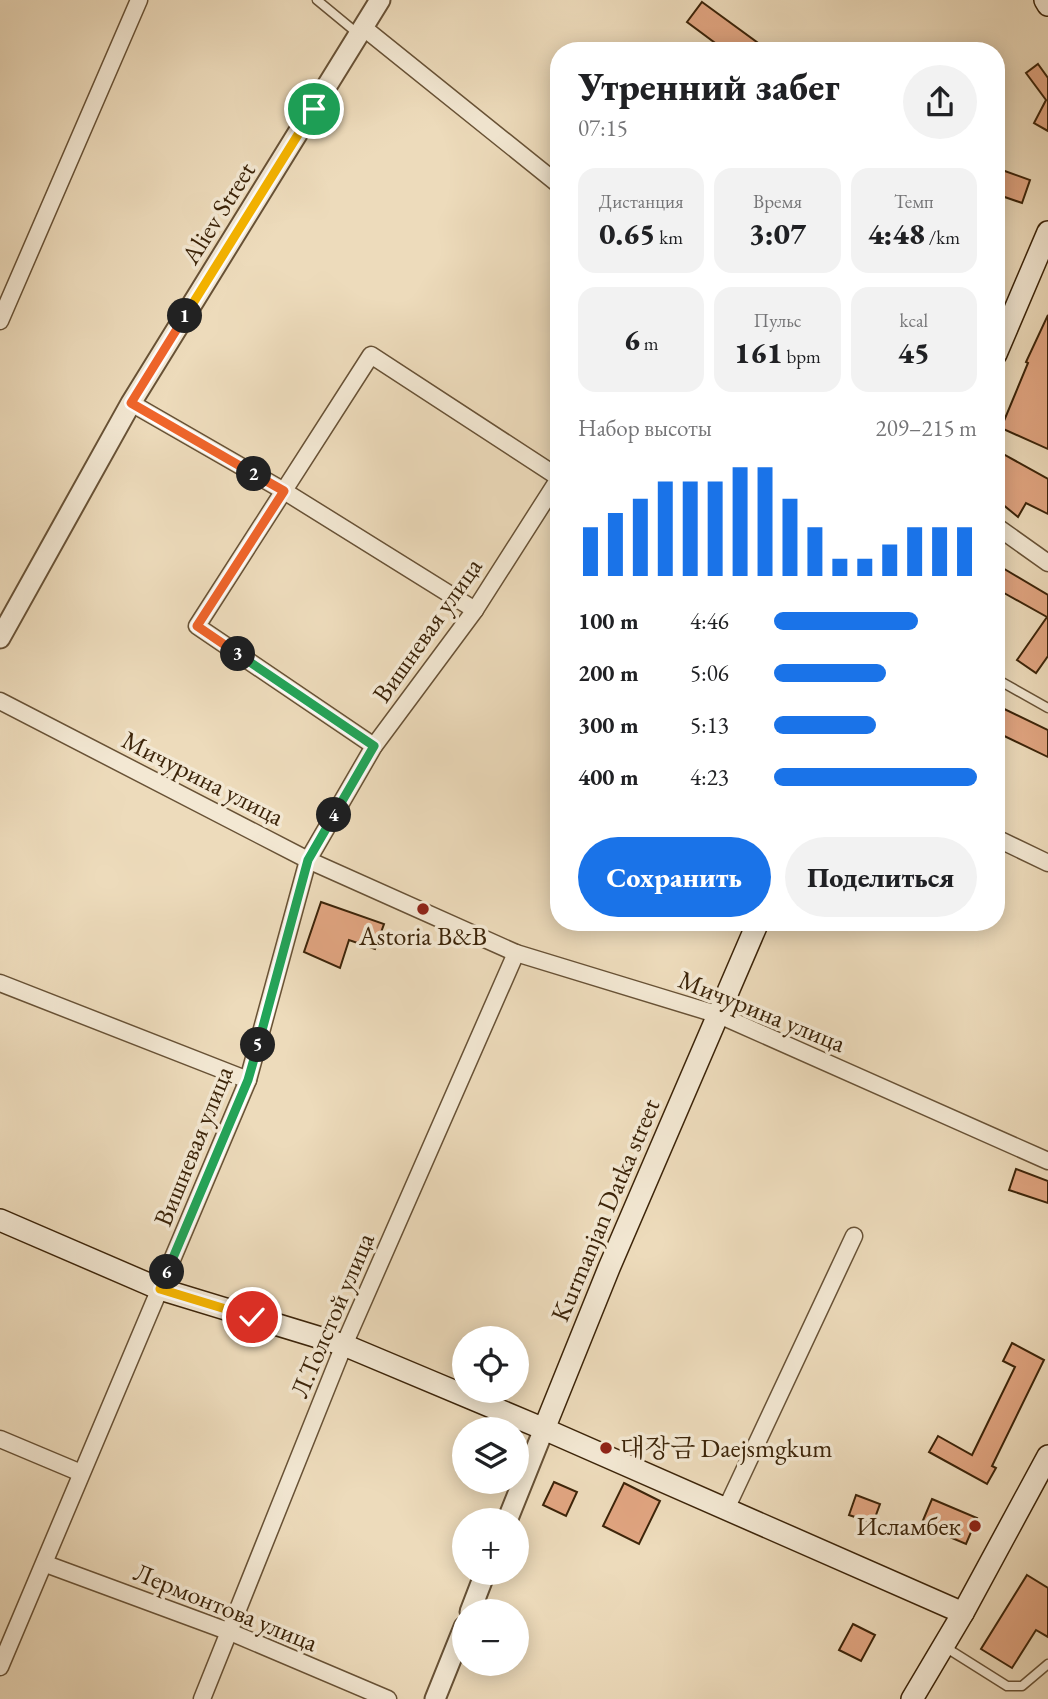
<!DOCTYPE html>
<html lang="ru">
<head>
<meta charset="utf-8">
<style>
	body { margin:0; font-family:"EB Garamond","Noto Serif KR",serif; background:#f2f2f2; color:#202124; height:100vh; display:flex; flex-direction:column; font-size:26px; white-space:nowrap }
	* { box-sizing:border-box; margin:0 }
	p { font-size:23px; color:#757577 }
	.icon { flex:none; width:38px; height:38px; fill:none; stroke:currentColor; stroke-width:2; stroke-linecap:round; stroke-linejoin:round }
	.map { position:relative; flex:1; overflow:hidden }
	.sheet { position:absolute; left:550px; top:42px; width:455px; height:889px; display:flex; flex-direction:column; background:#fff; border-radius:28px; box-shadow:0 4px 18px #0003 }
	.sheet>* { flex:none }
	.buttons { position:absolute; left:452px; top:1326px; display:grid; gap:14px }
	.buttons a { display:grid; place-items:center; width:77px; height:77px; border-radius:50%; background:#fff; box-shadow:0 4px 18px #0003; font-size:35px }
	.pin { position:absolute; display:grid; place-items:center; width:60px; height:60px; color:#fff; margin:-30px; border:4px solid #fff; border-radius:50%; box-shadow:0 2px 7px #0007 }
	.km { position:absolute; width:35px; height:35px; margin:-18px; border-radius:50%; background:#222; color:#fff; font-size:19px; line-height:35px; text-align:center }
	.round { display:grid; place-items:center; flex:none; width:74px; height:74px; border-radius:37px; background:#f2f2f2 }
	.head { display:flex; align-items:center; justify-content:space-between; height:119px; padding:0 28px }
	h1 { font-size:38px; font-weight:800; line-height:52px }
	.stats { display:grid; grid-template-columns:repeat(3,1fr); gap:10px; height:119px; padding:7px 28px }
	.stats div { display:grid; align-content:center; border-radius:18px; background:#f2f2f2; text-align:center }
	.stats b { font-size:30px; font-weight:800 }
	.stats small { font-size:19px; font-weight:400 }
	.stats p { font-size:19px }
	.chart { height:196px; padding:14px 28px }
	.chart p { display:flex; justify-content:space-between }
	.chart svg { width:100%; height:126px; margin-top:7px; stroke:#1a73e8; stroke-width:6 }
	.primary-button { display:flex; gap:14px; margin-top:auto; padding:14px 28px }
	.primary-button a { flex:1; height:80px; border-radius:42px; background:#1a73e8; color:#fff; font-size:28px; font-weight:800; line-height:80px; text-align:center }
	.primary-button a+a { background:#f2f2f2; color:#202124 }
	ul { padding:0 28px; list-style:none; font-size:23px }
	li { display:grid; grid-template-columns:112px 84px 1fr; align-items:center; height:52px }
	li i { height:18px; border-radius:9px; background:#1a73e8 }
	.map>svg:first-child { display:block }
	.building { fill:#e1a581; stroke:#3c2409; stroke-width:2 }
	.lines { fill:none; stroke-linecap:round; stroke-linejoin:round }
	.service-casing { stroke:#685236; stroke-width:11 }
	.minor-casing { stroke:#685236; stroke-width:19 }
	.tertiary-casing { stroke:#685236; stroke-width:23 }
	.secondary-casing { stroke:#3c2409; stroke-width:24 }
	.service { stroke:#f3e8d3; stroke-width:8 }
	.minor { stroke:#f3e8d3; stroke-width:16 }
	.tertiary { stroke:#f3e8d3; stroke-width:19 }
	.secondary { stroke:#f3e8d3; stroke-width:21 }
	.split-1-casing { stroke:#fff; stroke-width:14 }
	.split-2-casing { stroke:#fff; stroke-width:14 }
	.split-3-casing { stroke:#fff; stroke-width:14 }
	.split-4-casing { stroke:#fff; stroke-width:14 }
	.split-5-casing { stroke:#fff; stroke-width:14 }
	.split-6-casing { stroke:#fff; stroke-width:14 }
	.split-7-casing { stroke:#fff; stroke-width:14 }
	.split-1 { stroke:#f5b400; stroke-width:9 }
	.split-2 { stroke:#f0652b; stroke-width:9 }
	.split-3 { stroke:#f0652b; stroke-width:9 }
	.split-4 { stroke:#22a559; stroke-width:9 }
	.split-5 { stroke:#22a559; stroke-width:9 }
	.split-6 { stroke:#22a559; stroke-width:9 }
	.split-7 { stroke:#f5b400; stroke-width:9 }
	.poi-dot { fill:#8f2418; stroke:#f3e8d3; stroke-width:2.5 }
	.labels { text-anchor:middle; stroke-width:7; stroke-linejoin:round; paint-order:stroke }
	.street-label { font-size:26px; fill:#3c2409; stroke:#f3e8d3 }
	.poi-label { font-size:26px; fill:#3c2409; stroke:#f3e8d3 }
</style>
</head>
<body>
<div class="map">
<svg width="1048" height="1699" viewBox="0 0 1048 1699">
	<rect width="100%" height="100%" fill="#eddbbb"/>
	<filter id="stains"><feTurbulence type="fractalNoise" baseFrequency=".00286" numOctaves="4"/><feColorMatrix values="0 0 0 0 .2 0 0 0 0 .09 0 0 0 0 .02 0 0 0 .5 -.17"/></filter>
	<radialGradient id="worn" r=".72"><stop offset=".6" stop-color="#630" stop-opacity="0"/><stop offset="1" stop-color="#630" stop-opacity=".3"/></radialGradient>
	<!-- building -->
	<g class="building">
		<polygon points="702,2 769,51 726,51 687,22"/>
		<polygon points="1038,64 1048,78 1048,131 1034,123 1046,100 1026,73"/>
		<polygon points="1002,170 1030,180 1022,203 996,194"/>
		<polygon points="1048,315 1048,449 1001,428 1028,363 1026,362"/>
		<polygon points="996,450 1048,479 1048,514 1026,503 1018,517 996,499"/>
		<polygon points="996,564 1048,595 1048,656 1036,673 1017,660 1047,617 1004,593 996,608"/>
		<polygon points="996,705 1048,730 1048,757 996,732"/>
		<polygon points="321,902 384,924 375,949 349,940 340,968 304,952"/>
		<polygon points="1016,1169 1048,1181 1048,1203 1009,1190"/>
		<polygon points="1012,1343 1044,1360 992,1466 996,1468 987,1484 929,1452 938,1436 972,1455 1015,1367 1003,1361"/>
		<polygon points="554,1482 577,1492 566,1516 543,1505"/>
		<polygon points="624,1483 660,1501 639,1544 603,1526"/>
		<polygon points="856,1495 880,1504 873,1523 849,1515"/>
		<polygon points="932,1499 977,1518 966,1544 921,1525"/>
		<polygon points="1027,1575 1048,1588 1048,1637 1036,1630 1012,1668 981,1649"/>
		<polygon points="853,1624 875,1635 861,1661 839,1650"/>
	</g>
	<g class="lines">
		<!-- service casing -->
		<g class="service-casing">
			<g id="service">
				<polyline points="317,0 357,33"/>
				<polyline points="1000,681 1048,708"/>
				<polyline points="945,1647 1007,1686 1022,1686 1048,1664"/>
			</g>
		</g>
		<!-- minor casing -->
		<g class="minor-casing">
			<g id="minor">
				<polyline points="364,28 558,184"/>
				<polyline points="0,321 139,0"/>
				<polyline points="131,403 284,491 475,610"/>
				<polyline points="996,526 1048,563"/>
				<polyline points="0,701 308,860 516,953 719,1015 1048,1161"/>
				<polyline points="374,746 197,626 371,355 558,477"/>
				<polyline points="996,838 1048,863"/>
				<polyline points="0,983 248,1080"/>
				<polyline points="0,1439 81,1473"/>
				<polyline points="726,1509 854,1236"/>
				<polyline points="46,1564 230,1632 388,1699"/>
				<polyline points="0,1667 248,1080 308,860 374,746 475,610 558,480"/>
				<polyline points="202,1699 344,1345 516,953"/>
			</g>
		</g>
		<!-- tertiary casing -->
		<g class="tertiary-casing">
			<g id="tertiary">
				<polyline points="0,638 131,403 380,0"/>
				<polyline points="507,1521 544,1429"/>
				<polyline points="470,1612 485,1573"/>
				<polyline points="435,1699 464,1627"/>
			</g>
		</g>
		<!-- secondary casing -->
		<g class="secondary-casing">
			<g id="secondary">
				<polyline points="1045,0 1048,5"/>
				<polyline points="996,354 1048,232"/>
				<polyline points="0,1220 160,1289 344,1345 544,1429 963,1613"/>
				<polyline points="544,1429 609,1268 758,922"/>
				<polyline points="912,1699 963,1613 1048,1456"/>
			</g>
		</g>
		<!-- service -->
		<use href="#service" class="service"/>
		<!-- minor -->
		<use href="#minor" class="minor"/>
		<!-- tertiary -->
		<use href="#tertiary" class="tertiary"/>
		<!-- secondary -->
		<use href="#secondary" class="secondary"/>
	</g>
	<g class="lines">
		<!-- split-1 casing -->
		<g class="split-1-casing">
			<polyline id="split-1" points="185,316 314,109"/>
		</g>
		<!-- split-2 casing -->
		<g class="split-2-casing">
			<polyline id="split-2" points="185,316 131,403 254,474"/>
		</g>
		<!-- split-3 casing -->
		<g class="split-3-casing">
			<polyline id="split-3" points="238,654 197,626 284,491 254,474"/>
		</g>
		<!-- split-4 casing -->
		<g class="split-4-casing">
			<polyline id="split-4" points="238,654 374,746 334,815"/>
		</g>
		<!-- split-5 casing -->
		<g class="split-5-casing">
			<polyline id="split-5" points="258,1045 308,860 334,815"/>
		</g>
		<!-- split-6 casing -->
		<g class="split-6-casing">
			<polyline id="split-6" points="167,1272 248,1080 258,1045"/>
		</g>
		<!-- split-7 casing -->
		<g class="split-7-casing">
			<polyline id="split-7" points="167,1272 160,1289 252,1317"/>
		</g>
		<!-- split-1 -->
		<use href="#split-1" class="split-1"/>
		<!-- split-2 -->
		<use href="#split-2" class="split-2"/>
		<!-- split-3 -->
		<use href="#split-3" class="split-3"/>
		<!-- split-4 -->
		<use href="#split-4" class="split-4"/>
		<!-- split-5 -->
		<use href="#split-5" class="split-5"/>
		<!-- split-6 -->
		<use href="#split-6" class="split-6"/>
		<!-- split-7 -->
		<use href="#split-7" class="split-7"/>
	</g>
	<!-- markers -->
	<g class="poi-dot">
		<circle cx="423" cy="909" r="7"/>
		<circle cx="606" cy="1448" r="7"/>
		<circle cx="975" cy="1526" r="7"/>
	</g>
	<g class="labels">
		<!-- street labels -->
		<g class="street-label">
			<text transform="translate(218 213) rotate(-58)" y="9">Aliev Street</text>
			<text transform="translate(427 630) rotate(-55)" y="9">Вишневая улица</text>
			<text transform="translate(203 778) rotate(27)" y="9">Мичурина улица</text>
			<text transform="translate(762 1011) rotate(22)" y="9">Мичурина улица</text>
			<text transform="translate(193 1146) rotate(-68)" y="9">Вишневая улица</text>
			<text transform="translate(605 1210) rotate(-67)" y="9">Kurmanjan Datka street</text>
			<text transform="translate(332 1315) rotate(-67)" y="9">Л.Толстой улица</text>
			<text transform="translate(226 1607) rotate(22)" y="9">Лермонтова улица</text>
		</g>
		<!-- poi labels -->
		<g class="poi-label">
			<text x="423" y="945">Astoria B&amp;B</text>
			<text x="620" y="1457" text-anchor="start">대장금 Daejsmgkum</text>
			<text x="961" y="1535" text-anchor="end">Исламбек</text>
		</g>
	</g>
	<rect width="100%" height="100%" filter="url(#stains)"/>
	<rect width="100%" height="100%" fill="url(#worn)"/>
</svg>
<div class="buttons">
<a><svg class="icon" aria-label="locate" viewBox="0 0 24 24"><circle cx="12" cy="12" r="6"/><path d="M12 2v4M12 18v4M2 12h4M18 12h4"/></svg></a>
<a><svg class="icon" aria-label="layers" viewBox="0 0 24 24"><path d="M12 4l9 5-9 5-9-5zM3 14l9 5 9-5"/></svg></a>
<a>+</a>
<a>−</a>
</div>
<div class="pin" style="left:314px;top:109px;background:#1e9e55"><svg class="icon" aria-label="arrive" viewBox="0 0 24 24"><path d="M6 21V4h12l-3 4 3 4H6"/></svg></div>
<div class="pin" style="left:252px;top:1317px;background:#d93025"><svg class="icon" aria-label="check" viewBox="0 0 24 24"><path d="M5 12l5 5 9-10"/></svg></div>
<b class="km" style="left:185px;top:316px">1</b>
<b class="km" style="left:254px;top:474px">2</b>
<b class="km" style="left:238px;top:654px">3</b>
<b class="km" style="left:334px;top:815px">4</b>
<b class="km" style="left:258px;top:1045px">5</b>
<b class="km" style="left:167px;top:1272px">6</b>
<section class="sheet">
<div class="head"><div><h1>Утренний забег</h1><p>07:15</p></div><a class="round"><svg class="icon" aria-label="share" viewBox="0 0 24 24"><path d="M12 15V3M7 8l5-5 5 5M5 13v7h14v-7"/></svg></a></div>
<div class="stats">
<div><p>Дистанция</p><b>0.65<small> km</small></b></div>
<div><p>Время</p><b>3:07</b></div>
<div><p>Темп</p><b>4:48<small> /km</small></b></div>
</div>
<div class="stats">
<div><b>6<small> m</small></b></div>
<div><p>Пульс</p><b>161<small> bpm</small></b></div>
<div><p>kcal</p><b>45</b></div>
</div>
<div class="chart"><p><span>Набор высоты</span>209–215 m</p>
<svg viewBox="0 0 160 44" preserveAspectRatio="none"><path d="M5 44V27M15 44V22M25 44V17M35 44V11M45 44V11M55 44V11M65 44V6M75 44V6M85 44V17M95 44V27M105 44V38M115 44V38M125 44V33M135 44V27M145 44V27M155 44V27"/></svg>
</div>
<ul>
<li><b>100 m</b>4:46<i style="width:71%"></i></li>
<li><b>200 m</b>5:06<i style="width:55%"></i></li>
<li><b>300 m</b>5:13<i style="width:50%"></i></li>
<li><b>400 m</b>4:23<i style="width:100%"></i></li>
</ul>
<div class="primary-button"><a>Сохранить</a><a>Поделиться</a></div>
</section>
</div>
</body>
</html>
